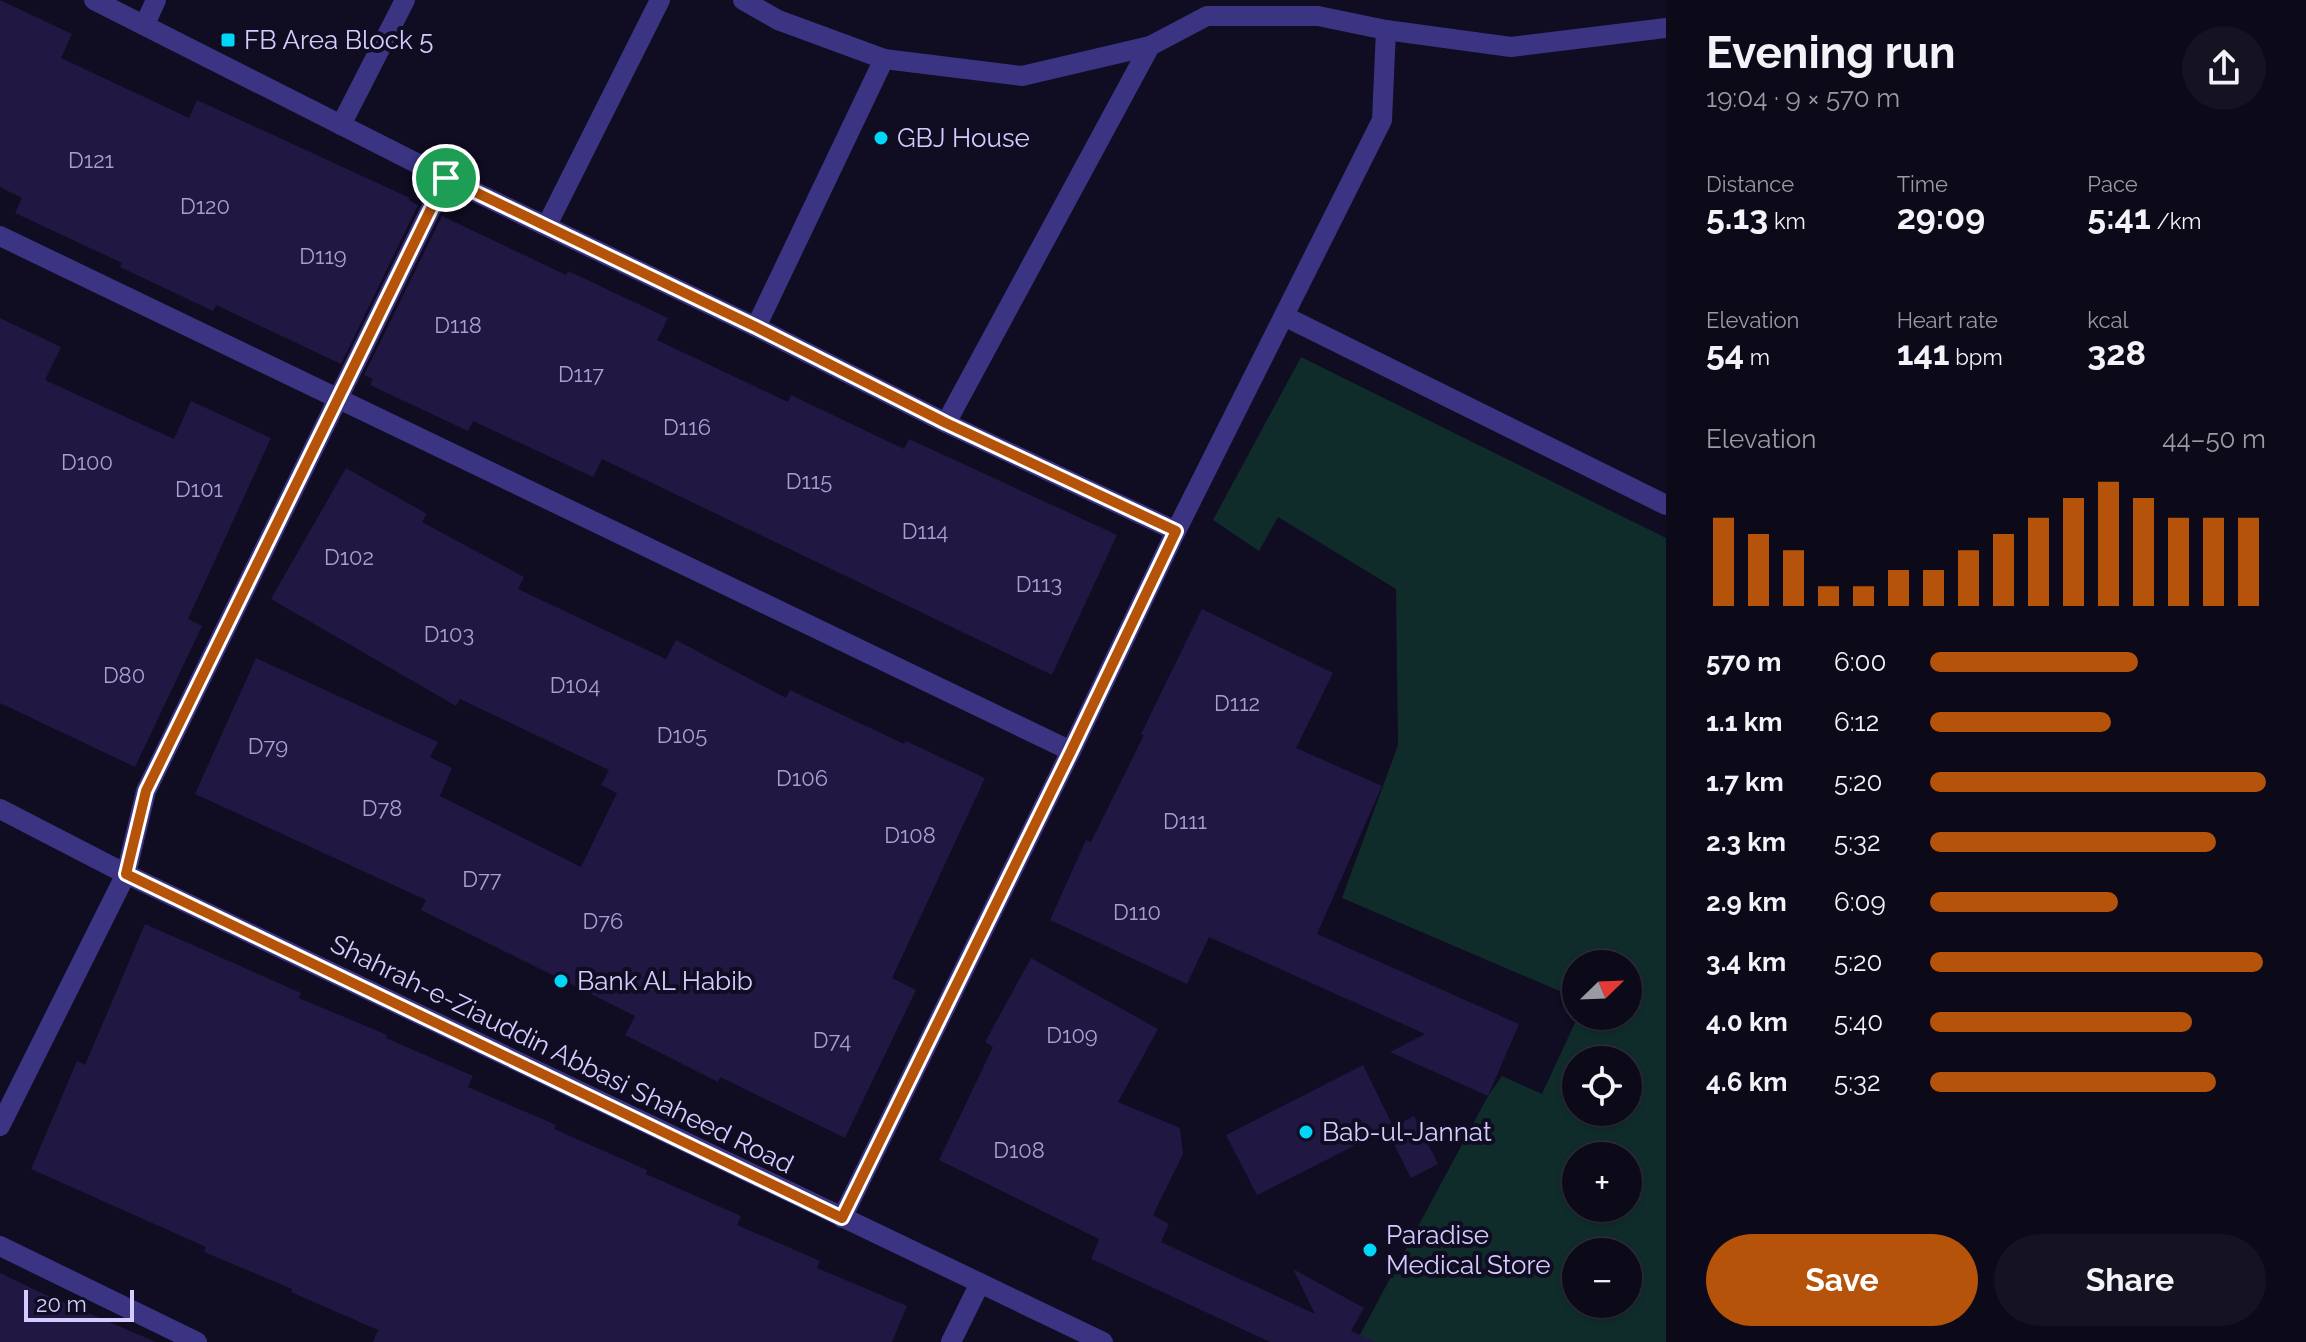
<!DOCTYPE html>
<html lang="en">
<head>
<meta charset="utf-8">
<style>
	body { margin:0; font-family:Raleway,sans-serif; background:#151222; color:#f1f3f6; height:100vh; display:flex; flex-direction:column; font-size:30px; white-space:nowrap }
	* { box-sizing:border-box; margin:0 }
	p { font-size:26px; color:#9a9aa2 }
	.icon { flex:none; width:44px; height:44px; fill:none; stroke:currentColor; stroke-width:2; stroke-linecap:round; stroke-linejoin:round }
	.map { position:relative; flex:1; overflow:hidden }
	.details { display:flex; flex-direction:column; background:#0c0919; width:640px }
	.details>* { flex:none }
	.needle { width:52px; rotate:67deg }
	.buttons { position:absolute; left:1562px; top:950px; display:grid; gap:16px }
	.buttons a { display:grid; place-items:center; width:80px; height:80px; border-radius:50%; background:#0c0919; box-shadow:0 2px 6px #0004,0 0 0 2px #2c2a38; font-size:40px }
	.scale { position:absolute; left:24px; bottom:20px; width:110px; box-sizing:border-box; padding-left:8px; border:4px solid #d4ccff; border-top:0; font-size:22px; line-height:28px; white-space:nowrap; color:#d4ccff; -webkit-text-stroke:6px #100c21; paint-order:stroke }
	.pin { position:absolute; display:grid; place-items:center; width:68px; height:68px; color:#fff; margin:-34px; border:4px solid #fff; border-radius:50%; box-shadow:0 2px 8px #0007 }
	.round { display:grid; place-items:center; flex:none; width:84px; height:84px; border-radius:42px; background:#151222 }
	.overview { display:flex; align-items:center; justify-content:space-between; height:136px; padding:0 40px }
	h1 { font-size:44px; font-weight:700; line-height:60px }
	.figures { display:grid; grid-template-columns:repeat(3,1fr); gap:12px; height:136px; padding:8px 40px }
	.figures div { display:grid; align-content:center }
	.figures b { font-size:34px; font-weight:700 }
	.figures small { font-size:22px; font-weight:400 }
	.figures p { font-size:22px }
	.chart { height:224px; padding:16px 40px }
	.chart p { display:flex; justify-content:space-between }
	.chart svg { width:100%; height:144px; margin-top:8px; stroke:#b45309; stroke-width:6 }
	.button { display:flex; gap:16px; margin-top:auto; padding:16px 40px }
	.button a { flex:1; height:92px; border-radius:48px; background:#b45309; color:#fff; font-size:32px; font-weight:700; line-height:92px; text-align:center }
	.button a+a { background:#151222; color:#f1f3f6 }
	ul { padding:0 40px; list-style:none; font-size:26px }
	li { display:grid; grid-template-columns:128px 96px 1fr; align-items:center; height:60px }
	li i { height:20px; border-radius:10px; background:#b45309 }
	main { display:flex; flex:1; min-height:0 }
	.map>svg:first-child { display:block }
	.green { fill:#0f2c2b; fill-rule:evenodd }
	.building { fill:#211743 }
	.lines { fill:none; stroke-linecap:round; stroke-linejoin:round }
	.minor { stroke:#3a3483; stroke-width:20 }
	.tertiary { stroke:#3a3483; stroke-width:20 }
	.route-casing { stroke:#fff; stroke-width:16 }
	.route { stroke:#b45309; stroke-width:10 }
	.poi-dot { fill:#00d6f7; stroke:#100c21; stroke-width:3 }
	.labels { text-anchor:middle; stroke-width:8; stroke-linejoin:round; paint-order:stroke }
	.number-label { font-size:22px; fill:#a79fd0 }
	.poi-label { font-size:26px; fill:#d4ccff; stroke:#100c21; text-anchor:start }
	.street-label { font-size:26px; fill:#d4ccff; stroke:#100c21 }
</style>
</head>
<body>
<main>
<div class="map">
<svg width="1666" height="1342" viewBox="0 0 1666 1342">
	<rect width="100%" height="100%" fill="#100c21"/>
	<!-- green -->
	<path class="green" d="M1301,357L1666,538V1342H1356L1488,1096L1502,1076L1542,1094L1578,1016H1628V964H1576V998L1342,898L1398,745L1396,589L1278,517L1259,551L1213,520ZM1576,1060H1628V1112H1576ZM1576,1156H1628V1208H1576ZM1576,1252H1628V1304H1576Z"/>
	<!-- building -->
	<g class="building">
		<polygon points="0,0 72,34 61,58 189,118 197,100 410,198 409,200 418,205 341,364 216,305 213,311 120,267 122,263 15,213 22,198 0,187"/>
		<polygon points="442,216 566,275 568,271 668,318 657,340 788,402 791,395 904,449 909,439 1117,535 1052,675 602,459 593,477 473,421 468,431 370,385 373,379 364,375"/>
		<polygon points="0,318 61,347 45,380 174,439 191,401 271,438 188,619 202,626 135,767 0,703"/>
		<polygon points="346,468 427,514 422,522 524,577 518,589 666,659 676,640 786,698 790,690 904,744 906,741 985,778 892,978 916,990 845,1138 720,1077 718,1082 625,1035 635,1016 421,910 426,900 195,794 256,658 438,742 430,757 452,768 440,796 581,867 617,793 601,785 609,770 460,699 456,706 271,599"/>
		<polygon points="1202,609 1333,673 1296,748 1382,786 1317,934 1519,1024 1488,1096 1390,1052 1425,1034 1209,937 1187,984 1050,920 1086,840 1091,842 1144,735 1141,734"/>
		<polygon points="145,924 301,993 299,998 387,1035 386,1038 473,1076 468,1087 556,1125 554,1129 647,1170 646,1174 741,1216 737,1225 820,1261 817,1268 907,1306 892,1342 373,1342 378,1330 291,1292 292,1289 204,1252 206,1247 31,1169 77,1061 85,1065"/>
		<polygon points="1031,958 1158,1029 1118,1102 1180,1128 1183,1154 1153,1215 1169,1224 1161,1242 1315,1314 1293,1269 1364,1308 1351,1331 1376,1342 1270,1342 1091,1259 1099,1239 939,1160 993,1047 985,1042"/>
		<polygon points="1363,1065 1393,1126 1257,1195 1226,1135"/>
		<polygon points="1414,1116 1438,1164 1411,1178 1387,1130"/>
		<polygon points="0,1273 46,1295 156,1342 0,1342"/>
	</g>
	<g class="lines">
		<!-- minor -->
		<g class="minor">
			<polyline points="94,0 446,178 756,327 946,423 1176,531"/>
			<polyline points="743,0 778,20 884,59 1022,76 1150,46 1207,16 1318,16 1386,30 1511,47 1666,28"/>
			<polyline points="145,24 156,0"/>
			<polyline points="341,125 405,0"/>
			<polyline points="547,225 660,0"/>
			<polyline points="0,236 1071,751"/>
			<polyline points="1284,316 1666,505"/>
			<polyline points="756,327 884,59"/>
			<polyline points="946,423 1150,46"/>
			<polyline points="0,1126 126,874 146,791 446,178"/>
			<polyline points="842,1218 1071,751 1176,531 1382,120 1386,30"/>
			<polyline points="0,1246 197,1342"/>
			<polyline points="951,1342 980,1283"/>
		</g>
		<!-- tertiary -->
		<polyline class="tertiary" points="0,809 126,874 1103,1342"/>
	</g>
	<g class="lines">
		<!-- route casing -->
		<g class="route-casing">
			<polygon id="route" points="446,178 756,327 946,423 1176,531 1071,751 842,1218 126,874 146,791"/>
		</g>
		<!-- route -->
		<use href="#route" class="route"/>
	</g>
	<!-- markers -->
	<g class="poi-dot">
		<rect x="220" y="32" width="16" height="16" rx="4"/>
		<circle cx="881" cy="138" r="8"/>
		<circle cx="561" cy="981" r="8"/>
		<circle cx="1306" cy="1132" r="8"/>
		<circle cx="1370" cy="1250" r="8"/>
	</g>
	<g class="labels">
		<!-- number labels -->
		<g class="number-label">
			<text x="91" y="168">D121</text>
			<text x="205" y="214">D120</text>
			<text x="323" y="264">D119</text>
			<text x="458" y="333">D118</text>
			<text x="581" y="382">D117</text>
			<text x="687" y="435">D116</text>
			<text x="87" y="470">D100</text>
			<text x="809" y="489">D115</text>
			<text x="199" y="497">D101</text>
			<text x="925" y="539">D114</text>
			<text x="349" y="565">D102</text>
			<text x="1039" y="592">D113</text>
			<text x="449" y="642">D103</text>
			<text x="124" y="683">D80</text>
			<text x="575" y="693">D104</text>
			<text x="1237" y="711">D112</text>
			<text x="682" y="743">D105</text>
			<text x="268" y="754">D79</text>
			<text x="802" y="786">D106</text>
			<text x="382" y="816">D78</text>
			<text x="1185" y="829">D111</text>
			<text x="910" y="843">D108</text>
			<text x="482" y="887">D77</text>
			<text x="1137" y="920">D110</text>
			<text x="603" y="929">D76</text>
			<text x="1072" y="1043">D109</text>
			<text x="832" y="1048">D74</text>
			<text x="1019" y="1158">D108</text>
		</g>
		<!-- poi labels -->
		<g class="poi-label">
			<text x="244" y="49">FB Area Block 5</text>
			<text x="897" y="147">GBJ House</text>
			<text x="577" y="990">Bank AL Habib</text>
			<text x="1322" y="1141">Bab-ul-Jannat</text>
			<text x="1386" y="1244">Paradise<tspan x="1386" dy="30">Medical Store</tspan></text>
		</g>
		<!-- street labels -->
		<g class="street-label">
			<text transform="translate(562 1054) rotate(26)" y="9">Shahrah-e-Ziauddin Abbasi Shaheed Road</text>
		</g>
	</g>
</svg>
<div class="buttons">
<a><svg class="needle" viewBox="-14 -14 28 28"><path d="M0-13l5 13h-10z" fill="#e53935"/><path d="M0 13l5-13h-10z" fill="#9a9aa2"/></svg></a>
<a><svg class="icon" aria-label="locate" viewBox="0 0 24 24"><circle cx="12" cy="12" r="6"/><path d="M12 2v4M12 18v4M2 12h4M18 12h4"/></svg></a>
<a>+</a>
<a>−</a>
</div>
<div class="scale">20 m</div>
<div class="pin" style="left:446px;top:178px;background:#1e9e55"><svg class="icon" aria-label="arrive" viewBox="0 0 24 24"><path d="M6 21V4h12l-3 4 3 4H6"/></svg></div>
</div>
<section class="details">
<div class="overview"><div><h1>Evening run</h1><p>19:04 · 9 × 570 m</p></div><a class="round"><svg class="icon" aria-label="share" viewBox="0 0 24 24"><path d="M12 15V3M7 8l5-5 5 5M5 13v7h14v-7"/></svg></a></div>
<div class="figures">
<div><p>Distance</p><b>5.13<small> km</small></b></div>
<div><p>Time</p><b>29:09</b></div>
<div><p>Pace</p><b>5:41<small> /km</small></b></div>
</div>
<div class="figures">
<div><p>Elevation</p><b>54<small> m</small></b></div>
<div><p>Heart rate</p><b>141<small> bpm</small></b></div>
<div><p>kcal</p><b>328</b></div>
</div>
<div class="chart"><p><span>Elevation</span>44–50 m</p>
<svg viewBox="0 0 160 44" preserveAspectRatio="none"><path d="M5 44V17M15 44V22M25 44V27M35 44V38M45 44V38M55 44V33M65 44V33M75 44V27M85 44V22M95 44V17M105 44V11M115 44V6M125 44V11M135 44V17M145 44V17M155 44V17"/></svg>
</div>
<ul>
<li><b>570 m</b>6:00<i style="width:62%"></i></li>
<li><b>1.1 km</b>6:12<i style="width:54%"></i></li>
<li><b>1.7 km</b>5:20<i style="width:100%"></i></li>
<li><b>2.3 km</b>5:32<i style="width:85%"></i></li>
<li><b>2.9 km</b>6:09<i style="width:56%"></i></li>
<li><b>3.4 km</b>5:20<i style="width:99%"></i></li>
<li><b>4.0 km</b>5:40<i style="width:78%"></i></li>
<li><b>4.6 km</b>5:32<i style="width:85%"></i></li>
</ul>
<div class="button"><a>Save</a><a>Share</a></div>
</section>
</main>
</body>
</html>
